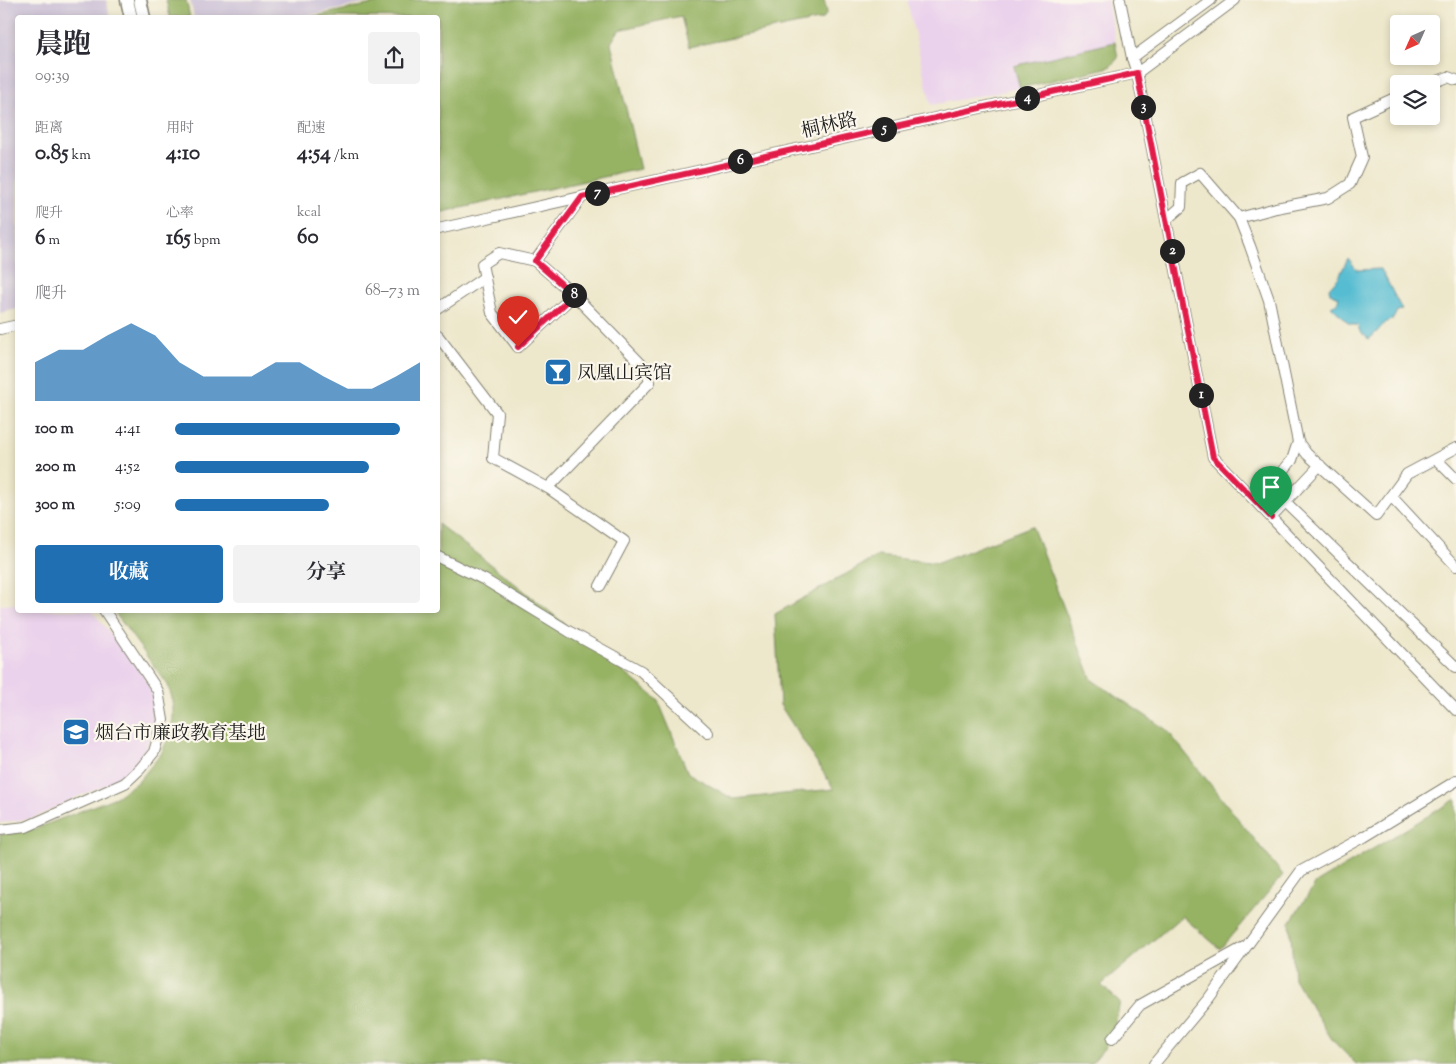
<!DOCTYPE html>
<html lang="zh">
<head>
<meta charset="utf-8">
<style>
	body { margin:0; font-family:"Sorts Mill Goudy","Noto Serif SC",serif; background:#f2f2f3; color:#2b2b33; height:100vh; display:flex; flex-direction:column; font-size:19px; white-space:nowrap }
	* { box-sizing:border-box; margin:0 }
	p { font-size:16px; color:#7c7c81 }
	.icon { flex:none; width:28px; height:28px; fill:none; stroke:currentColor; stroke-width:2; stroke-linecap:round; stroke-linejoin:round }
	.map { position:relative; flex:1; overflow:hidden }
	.drawer { position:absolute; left:15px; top:15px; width:425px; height:598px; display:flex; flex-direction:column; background:#fff; border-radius:5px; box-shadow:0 2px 8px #0003 }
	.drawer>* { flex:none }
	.needle { width:32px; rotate:225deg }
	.controls { position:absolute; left:1390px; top:15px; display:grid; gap:10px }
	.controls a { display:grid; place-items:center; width:50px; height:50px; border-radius:5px; background:#fff; box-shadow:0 2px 8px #0003; font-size:25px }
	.pin { position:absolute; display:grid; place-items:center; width:42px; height:42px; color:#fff; margin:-51px -21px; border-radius:50% 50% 50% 0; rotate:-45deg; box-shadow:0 0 5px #0007 }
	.pin .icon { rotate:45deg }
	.km { position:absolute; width:25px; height:25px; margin:-12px; border-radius:50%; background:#222; color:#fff; font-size:14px; line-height:25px; text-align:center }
	.round { display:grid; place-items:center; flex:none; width:52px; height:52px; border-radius:5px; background:#f2f2f3 }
	.head { display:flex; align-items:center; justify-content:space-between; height:85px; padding:0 20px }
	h1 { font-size:28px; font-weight:700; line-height:38px }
	.metrics { display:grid; grid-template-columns:repeat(3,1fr); gap:8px; height:85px; padding:5px 20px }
	.metrics div { display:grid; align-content:center }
	.metrics b { font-size:21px; font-weight:700 }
	.metrics small { font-size:14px; font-weight:400 }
	.metrics p { font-size:14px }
	.chart { height:140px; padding:10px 20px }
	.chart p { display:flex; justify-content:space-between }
	.chart svg { width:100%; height:90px; margin-top:5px; fill:#1f6fb2; opacity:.7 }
	.primary-button { display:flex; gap:10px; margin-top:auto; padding:10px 20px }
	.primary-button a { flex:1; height:58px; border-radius:5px; background:#1f6fb2; color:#fff; font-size:20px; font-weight:700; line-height:58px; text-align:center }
	.primary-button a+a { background:#f2f2f3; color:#2b2b33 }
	ul { padding:0 20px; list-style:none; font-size:16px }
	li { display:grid; grid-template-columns:80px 60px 1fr; align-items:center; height:38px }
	li i { height:12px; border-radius:6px; background:#1f6fb2 }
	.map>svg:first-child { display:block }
	.built { fill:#ead1ec }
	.industrial { fill:#cabfd6 }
	.forest { fill:#96b264; stroke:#596740 }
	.water { fill:#54bcd1; stroke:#386c76 }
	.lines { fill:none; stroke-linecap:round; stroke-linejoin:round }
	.minor-casing { stroke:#848274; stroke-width:12 }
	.major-casing { stroke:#848274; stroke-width:15 }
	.minor { stroke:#fff; stroke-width:10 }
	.major { stroke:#fff; stroke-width:12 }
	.route-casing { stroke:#fff; stroke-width:10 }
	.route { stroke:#e11d48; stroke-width:6 }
	.labels { text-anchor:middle; stroke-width:4.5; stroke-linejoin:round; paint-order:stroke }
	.street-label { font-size:19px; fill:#1c1c1c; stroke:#fbf7ec }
	.poi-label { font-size:19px; fill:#1c1c1c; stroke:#fbf7ec; text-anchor:start }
</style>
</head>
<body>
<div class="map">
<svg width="1456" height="1064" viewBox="0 0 1456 1064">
	<rect width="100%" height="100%" fill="#fbf7ec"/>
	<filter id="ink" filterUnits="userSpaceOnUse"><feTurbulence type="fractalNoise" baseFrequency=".02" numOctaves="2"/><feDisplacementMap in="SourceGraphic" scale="10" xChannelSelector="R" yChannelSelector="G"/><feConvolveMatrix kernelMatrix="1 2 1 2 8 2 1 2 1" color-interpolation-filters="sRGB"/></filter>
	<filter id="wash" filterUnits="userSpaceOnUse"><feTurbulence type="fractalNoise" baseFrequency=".0096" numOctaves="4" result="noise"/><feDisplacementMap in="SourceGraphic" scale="20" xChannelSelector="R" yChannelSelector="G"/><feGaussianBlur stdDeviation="1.12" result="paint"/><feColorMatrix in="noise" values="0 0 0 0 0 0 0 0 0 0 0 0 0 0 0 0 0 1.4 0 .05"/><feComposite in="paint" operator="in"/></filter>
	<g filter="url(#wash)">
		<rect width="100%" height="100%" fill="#ede7cb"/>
		<!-- built -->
		<g class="built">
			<polygon points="907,0 1107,0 1115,42 1015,66 1020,88 931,105"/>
			<polygon points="17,604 18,610 91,610 141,671 152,692 156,713 146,750 127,773 108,785 81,795 34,818 0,823 0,605"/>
		</g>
		<!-- industrial -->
		<g class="industrial">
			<polygon points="0,0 106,0 110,17 18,18 17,309 0,313"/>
			<polygon points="190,0 380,0 298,18 194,17"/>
		</g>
		<!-- forest -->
		<g class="forest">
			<polygon points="166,0 186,0 190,17 170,17"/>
			<polygon points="391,0 824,0 827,12 823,19 689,47 681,16 619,30 611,43 640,169 438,213 438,18 311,17"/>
			<polygon points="1115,42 1118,58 1110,67 1020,88 1014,66"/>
			<polygon points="438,524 518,586 658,700 688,773 733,799 834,789 780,705 775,614 878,556 938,563 1032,526 1092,680 1167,730 1283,875 1220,949 1182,916 1101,985 1120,1002 1112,1039 1091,1064 0,1064 0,835 35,829 116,797 139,781 161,754 169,736 173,719 173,701 168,685 113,610 438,610"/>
			<polygon points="1456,799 1456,1064 1356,1064 1333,1041 1294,979 1290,922 1316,883"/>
		</g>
		<!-- water -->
		<path class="water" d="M1348,258L1357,270L1381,269L1402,310L1397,311L1393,319C1380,324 1380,331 1369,339L1360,332L1358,326L1348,323L1331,306L1337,303L1339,297L1330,293L1329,288L1339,277Z"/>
	</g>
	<g filter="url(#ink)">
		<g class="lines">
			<!-- minor casing -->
			<g class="minor-casing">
				<g id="minor">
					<polyline points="1120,0 1132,58 1137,73 1213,457 1456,710"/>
					<polyline points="1132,58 1211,0"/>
					<polyline points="1430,84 1448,77 1456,80"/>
					<polyline points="582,197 535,261 499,253 482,264 492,313 518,347 574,295 646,369 650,382 548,488 624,541 600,586"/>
					<polyline points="1239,218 1276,208 1328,198 1350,184 1362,157 1353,117 1399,96"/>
					<polyline points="1166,220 1181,207 1182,183 1200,173 1239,218 1250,246 1269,300 1298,442 1307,454 1376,516 1407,474 1456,448"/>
					<polyline points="438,229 1137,73 1235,0"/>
					<polyline points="535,261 574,295"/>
					<polyline points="438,309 485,277"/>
					<polyline points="0,329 18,325"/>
					<polyline points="438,336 497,413 493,458 548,488"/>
					<polyline points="1298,442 1292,460 1270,487 1456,667"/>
					<polyline points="1436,459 1456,479"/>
					<polyline points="1391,496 1456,566"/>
					<polyline points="1271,517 1320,465"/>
					<polyline points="438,557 485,580 570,632 641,671 708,733"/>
					<polyline points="0,830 26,827 125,783 140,769 154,752 163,720 158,691 104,610"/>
					<polyline points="1112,1039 1140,1005 1244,947"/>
					<polyline points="1154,1064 1209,998 1301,871 1364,837 1456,781"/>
				</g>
			</g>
			<!-- major casing -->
			<g class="major-casing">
				<g id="major">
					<polyline points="127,0 131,18"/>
					<polyline points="140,0 144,18"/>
				</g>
			</g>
			<!-- minor -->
			<use href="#minor" class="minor"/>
			<!-- major -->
			<use href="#major" class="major"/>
		</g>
	</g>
	<g class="lines" filter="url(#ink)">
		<!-- route casing -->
		<g class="route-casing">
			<polyline id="route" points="518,347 574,295 535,261 582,197 1137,73 1213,457 1271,517"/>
		</g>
		<!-- route -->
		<use href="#route" class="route"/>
	</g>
	<!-- icons -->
	<defs>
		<g id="bar-square" transform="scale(1.4375)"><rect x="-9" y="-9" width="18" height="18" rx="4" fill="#1f6fb2" stroke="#fbf7ec"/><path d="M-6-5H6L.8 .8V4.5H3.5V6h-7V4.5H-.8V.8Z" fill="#fff"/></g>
		<g id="university-square" transform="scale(1.4375)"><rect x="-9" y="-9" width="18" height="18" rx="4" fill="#1f6fb2" stroke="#fbf7ec"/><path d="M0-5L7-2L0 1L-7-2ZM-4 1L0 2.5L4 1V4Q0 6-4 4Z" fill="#fff"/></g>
	</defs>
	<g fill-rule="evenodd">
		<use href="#bar-square" x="558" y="372"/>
		<use href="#university-square" x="76" y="732"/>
	</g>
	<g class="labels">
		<!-- street labels -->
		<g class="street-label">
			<text transform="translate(829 124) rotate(-13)" y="7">桐林路</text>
		</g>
		<!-- poi labels -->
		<g class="poi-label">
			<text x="577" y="379">凤凰山宾馆</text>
			<text x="95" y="739">烟台市廉政教育基地</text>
		</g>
	</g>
</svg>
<div class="controls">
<a><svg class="needle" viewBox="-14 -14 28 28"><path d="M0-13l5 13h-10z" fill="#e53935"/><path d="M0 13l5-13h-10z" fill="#7c7c81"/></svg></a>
<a><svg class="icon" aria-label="layers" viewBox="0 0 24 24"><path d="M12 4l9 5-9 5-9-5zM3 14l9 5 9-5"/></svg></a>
</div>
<div class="pin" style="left:1271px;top:517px;background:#1e9e55"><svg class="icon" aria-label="arrive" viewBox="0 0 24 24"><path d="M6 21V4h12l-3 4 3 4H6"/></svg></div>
<div class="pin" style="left:518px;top:347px;background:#d93025"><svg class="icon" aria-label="check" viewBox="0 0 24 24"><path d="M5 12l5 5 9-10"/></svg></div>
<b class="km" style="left:1201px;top:395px">1</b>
<b class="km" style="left:1172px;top:251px">2</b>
<b class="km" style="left:1143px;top:107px">3</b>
<b class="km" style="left:1027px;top:98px">4</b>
<b class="km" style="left:884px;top:129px">5</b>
<b class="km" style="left:740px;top:161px">6</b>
<b class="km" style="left:597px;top:193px">7</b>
<b class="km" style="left:574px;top:295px">8</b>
<section class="drawer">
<div class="head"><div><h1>晨跑</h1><p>09:39</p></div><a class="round"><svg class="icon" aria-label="share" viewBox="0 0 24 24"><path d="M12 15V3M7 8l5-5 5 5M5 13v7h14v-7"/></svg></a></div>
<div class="metrics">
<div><p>距离</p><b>0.85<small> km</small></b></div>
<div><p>用时</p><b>4:10</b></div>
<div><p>配速</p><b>4:54<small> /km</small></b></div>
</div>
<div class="metrics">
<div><p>爬升</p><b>6<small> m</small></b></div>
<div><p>心率</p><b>165<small> bpm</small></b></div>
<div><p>kcal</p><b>60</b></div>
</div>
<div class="chart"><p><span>爬升</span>68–73 m</p>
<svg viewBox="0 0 160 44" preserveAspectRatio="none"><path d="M0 44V25L10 19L20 19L30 12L40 6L50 12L60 25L70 32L80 32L90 32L100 25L110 25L120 32L130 38L140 38L150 32L160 25V44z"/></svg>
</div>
<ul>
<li><b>100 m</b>4:41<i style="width:92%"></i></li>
<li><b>200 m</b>4:52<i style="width:79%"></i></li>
<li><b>300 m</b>5:09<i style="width:63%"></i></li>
</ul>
<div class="primary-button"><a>收藏</a><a>分享</a></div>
</section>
</div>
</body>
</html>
